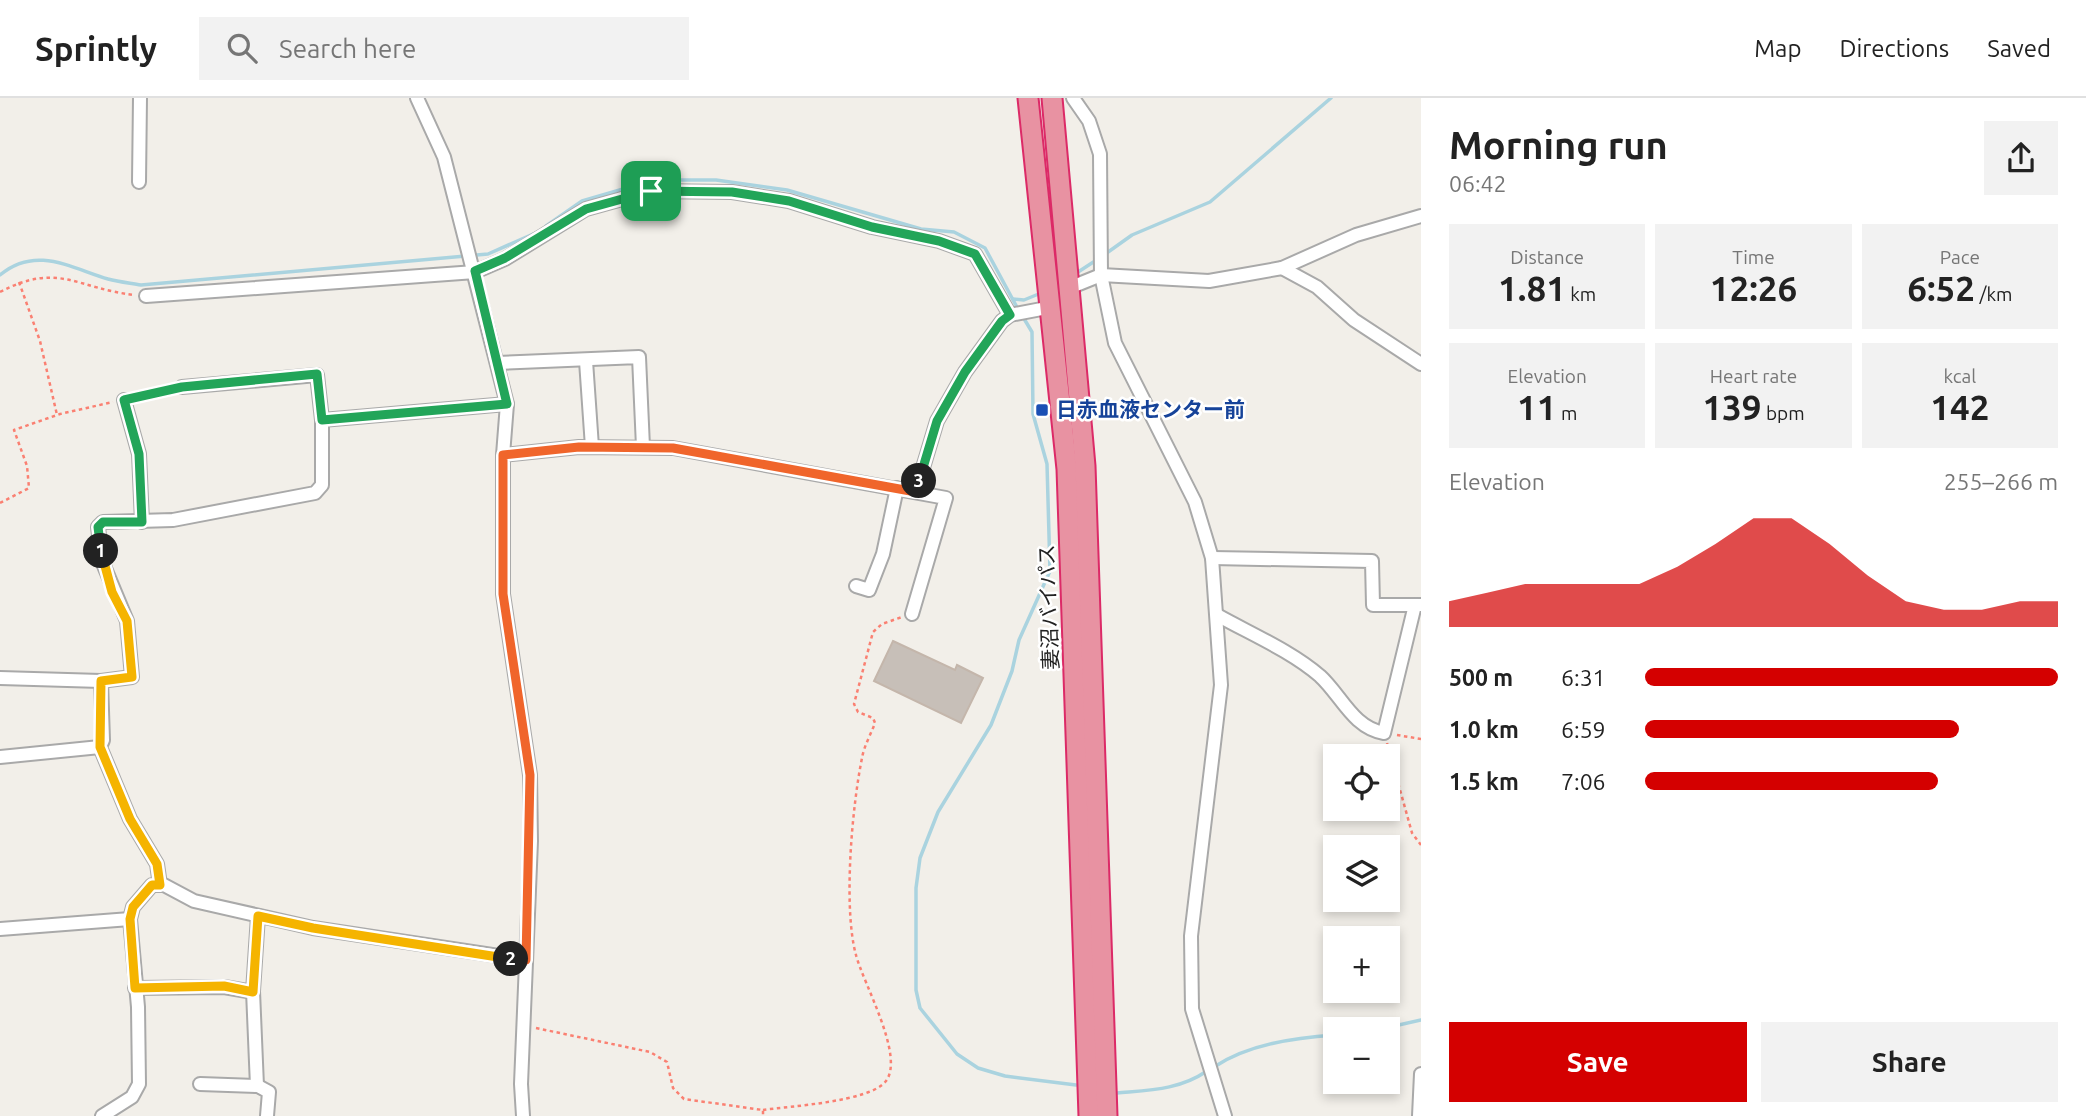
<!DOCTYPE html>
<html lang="en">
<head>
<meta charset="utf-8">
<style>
	body { margin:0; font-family:Ubuntu,"Noto Sans JP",sans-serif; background:#f2f2f2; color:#222; height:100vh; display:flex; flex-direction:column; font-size:26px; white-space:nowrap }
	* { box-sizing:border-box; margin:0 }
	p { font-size:23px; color:#767676 }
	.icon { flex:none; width:38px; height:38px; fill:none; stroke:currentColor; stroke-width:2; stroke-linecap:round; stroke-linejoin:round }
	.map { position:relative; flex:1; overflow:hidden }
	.panel { display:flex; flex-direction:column; background:#fff; width:665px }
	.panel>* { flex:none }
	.tools { position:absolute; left:1323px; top:646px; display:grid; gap:14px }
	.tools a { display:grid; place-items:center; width:77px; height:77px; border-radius:0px; background:#fff; box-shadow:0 4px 10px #0003; font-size:35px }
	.pin { position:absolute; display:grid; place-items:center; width:60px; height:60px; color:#fff; margin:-30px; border-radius:14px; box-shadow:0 4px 10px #0006 }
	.km { position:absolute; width:35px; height:35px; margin:-18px; border-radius:50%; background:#222; color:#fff; font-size:19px; line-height:35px; text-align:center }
	.round { display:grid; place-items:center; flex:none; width:74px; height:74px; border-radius:0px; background:#f2f2f2 }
	.summary { display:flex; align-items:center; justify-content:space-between; height:119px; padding:0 28px }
	h1 { font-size:38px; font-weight:600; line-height:52px }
	.figures { display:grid; grid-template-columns:repeat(3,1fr); gap:10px; height:119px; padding:7px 28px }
	.figures div { display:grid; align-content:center; border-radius:0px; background:#f2f2f2; text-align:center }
	.figures b { font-size:35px; font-weight:600 }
	.figures small { font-size:19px; font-weight:400 }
	.figures p { font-size:19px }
	.chart { height:196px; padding:14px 28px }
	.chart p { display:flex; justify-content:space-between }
	.chart svg { width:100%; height:126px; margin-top:7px; fill:#d40000; opacity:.7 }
	.cta { display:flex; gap:14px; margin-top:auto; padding:14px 28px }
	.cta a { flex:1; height:80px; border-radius:0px; background:#d40000; color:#fff; font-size:28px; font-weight:600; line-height:80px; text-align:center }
	.cta a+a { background:#f2f2f2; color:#222 }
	ul { padding:0 28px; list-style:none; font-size:23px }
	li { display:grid; grid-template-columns:112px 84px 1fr; align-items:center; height:52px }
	li i { height:18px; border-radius:9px; background:#d40000 }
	header { display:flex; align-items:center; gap:42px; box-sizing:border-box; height:98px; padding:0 35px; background:#fff; border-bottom:2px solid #e0e0e0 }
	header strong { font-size:33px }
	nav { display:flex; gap:38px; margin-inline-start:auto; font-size:24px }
	.search { width:490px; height:63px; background:#f2f2f2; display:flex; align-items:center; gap:18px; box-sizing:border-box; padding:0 24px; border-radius:0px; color:#767676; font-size:26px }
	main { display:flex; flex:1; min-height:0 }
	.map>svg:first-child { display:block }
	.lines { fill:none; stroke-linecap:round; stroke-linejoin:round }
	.stream { stroke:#aad3df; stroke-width:3.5 }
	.building { fill:#c7bfb8; stroke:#c4b6ab; stroke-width:2 }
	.minor-casing { stroke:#a9a9a9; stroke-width:16 }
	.highway-casing { stroke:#dc2a67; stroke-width:23 }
	.path { stroke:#fa8072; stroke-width:2.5; stroke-dasharray:3.5 3.5; stroke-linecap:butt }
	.minor { stroke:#fff; stroke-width:12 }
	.highway { stroke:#e892a2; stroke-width:19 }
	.split-1-casing { stroke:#fff; stroke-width:14 }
	.split-2-casing { stroke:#fff; stroke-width:14 }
	.split-3-casing { stroke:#fff; stroke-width:14 }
	.split-4-casing { stroke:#fff; stroke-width:14 }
	.split-1 { stroke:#22a559; stroke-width:9 }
	.split-2 { stroke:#f5b400; stroke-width:9 }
	.split-3 { stroke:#f0652b; stroke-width:9 }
	.split-4 { stroke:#22a559; stroke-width:9 }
	.transit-dot { fill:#1a4fb4; stroke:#fff; stroke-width:2.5 }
	.labels { text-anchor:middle; stroke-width:5; stroke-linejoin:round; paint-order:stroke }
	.transit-label { font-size:21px; font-weight:bold; fill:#164399; stroke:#fff; text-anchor:start }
	.street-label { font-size:21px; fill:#222; stroke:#fff }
</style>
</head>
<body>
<header>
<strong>Sprintly</strong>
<div class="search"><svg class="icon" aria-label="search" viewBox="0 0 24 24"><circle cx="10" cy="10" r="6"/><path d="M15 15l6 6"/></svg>Search here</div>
<nav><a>Map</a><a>Directions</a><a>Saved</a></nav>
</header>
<main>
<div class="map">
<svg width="1421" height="1018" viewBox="0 0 1421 1018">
	<rect width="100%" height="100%" fill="#f2efe9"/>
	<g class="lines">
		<!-- stream -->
		<g class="stream">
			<polyline points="546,128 582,103 654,82 716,82 787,92 921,131 954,134 985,150 1019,213"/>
			<polyline points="1104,157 1132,137 1210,104 1331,0"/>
			<polyline points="1075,176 1098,161"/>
			<path d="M0,177C36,147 71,170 108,181C119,184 130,185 141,187L488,156L540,133"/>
			<polyline points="1013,201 1024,202 1041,195"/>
			<polyline points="1023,219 1032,234 1033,316 1047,366 1050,473 1019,542 1012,573 991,627 938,714 920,760 916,790 916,892 920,910 957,956 978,970 1005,978 1076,987"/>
			<polyline points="1381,931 1421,922"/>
			<path d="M1214,969C1249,946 1294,940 1335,937"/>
			<path d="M1117,995C1150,992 1179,992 1207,973"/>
		</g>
	</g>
	<!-- building -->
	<polygon class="building" points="893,543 955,572 957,567 983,580 961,625 874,583"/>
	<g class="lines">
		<!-- minor casing -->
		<g class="minor-casing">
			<g id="minor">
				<polyline points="417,0 444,59 507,306 503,357 503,496 530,677 531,743 521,986 523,1018"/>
				<polyline points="1073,0 1089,23 1100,56 1101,177 1115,245 1195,404 1212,460 1221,587 1191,838 1192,911 1225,1018"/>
				<polyline points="139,84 140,0"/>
				<polyline points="1282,170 1317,189 1354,222 1421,266"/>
				<polyline points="1069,190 1101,177 1209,183 1282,170 1356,137 1421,118"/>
				<polyline points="146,198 475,174 505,161 586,111 651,93 732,94 789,103 872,129 939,143 975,156 1010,217"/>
				<polyline points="586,263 592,349"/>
				<polyline points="497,265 639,259 643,349"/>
				<polyline points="182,289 317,277 322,322 507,306"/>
				<polyline points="124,302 139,356 142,424"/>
				<polyline points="503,357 579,349 673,350 946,400 912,516"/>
				<polyline points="916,393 937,323 965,274 1002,223 1010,217 1052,209"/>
				<polyline points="1212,460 1372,463 1373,507 1420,507"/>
				<polyline points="856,488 869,492 883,456 897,390"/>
				<path d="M1217,517C1251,536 1291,553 1320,578C1341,597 1353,630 1384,635L1415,507"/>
				<polyline points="0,580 101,583"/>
				<polyline points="0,659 100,649"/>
				<polyline points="160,787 157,766 130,721 100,649 103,642 101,583 132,579 127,523 102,463 98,429 103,424 173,422 315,395 322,387 322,322"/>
				<polyline points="0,831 130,821"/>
				<polyline points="135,890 224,889 253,894"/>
				<polyline points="200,986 258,988 269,994 267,1018"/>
				<polyline points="257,988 253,893 258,818"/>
				<polyline points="102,1018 132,999 139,986 138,909 130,821 133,809 152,787 164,787 194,803 313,830 526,862"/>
				<polyline points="1419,1018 1421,976"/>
			</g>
		</g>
		<!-- highway casing -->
		<g class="highway-casing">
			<g id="highway">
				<polyline points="1028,0 1067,371 1089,1018"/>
				<polyline points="1052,0 1085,368 1107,1018"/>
			</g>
		</g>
		<!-- path -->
		<g class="path">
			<polyline points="19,184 40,243 57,317"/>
			<path d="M0,194C59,163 77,191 135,197"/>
			<polyline points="137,299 172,291"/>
			<polyline points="0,405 29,390 27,368 14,332 60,316 113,304"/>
			<polyline points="1397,637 1421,641"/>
			<polyline points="1387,645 1412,735 1421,747"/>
			<polyline points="536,930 650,954 667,964 673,990 684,1001 763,1012 763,1018"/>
			<path d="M763,1012C790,1008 870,1004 886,983C905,958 863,885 856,857C843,810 852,709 862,660C864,648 871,636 875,625L873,620L858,614L854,606L873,534L882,526L902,519"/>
		</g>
		<!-- minor -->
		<use href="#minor" class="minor"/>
		<!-- highway -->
		<use href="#highway" class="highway"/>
	</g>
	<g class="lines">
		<!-- split-1 casing -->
		<g class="split-1-casing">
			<polyline id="split-1" points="101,453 98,429 103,424 142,424 139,356 124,302 182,289 317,276 322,322 507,306 475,173 505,160 586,111 651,93"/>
		</g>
		<!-- split-2 casing -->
		<g class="split-2-casing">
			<polyline id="split-2" points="101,453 112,494 127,523 132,579 101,583 100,649 130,721 157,766 160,787 152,787 133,809 130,821 135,890 224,888 253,894 258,818 313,830 511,861"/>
		</g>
		<!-- split-3 casing -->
		<g class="split-3-casing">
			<polyline id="split-3" points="511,861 526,862 530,677 503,496 503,357 579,349 673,350 916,394 919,383"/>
		</g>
		<!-- split-4 casing -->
		<g class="split-4-casing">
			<polyline id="split-4" points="651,93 732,94 789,103 872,129 939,143 975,156 1010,217 1002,223 965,274 937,323 919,383"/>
		</g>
		<!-- split-1 -->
		<use href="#split-1" class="split-1"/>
		<!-- split-2 -->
		<use href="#split-2" class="split-2"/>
		<!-- split-3 -->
		<use href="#split-3" class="split-3"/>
		<!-- split-4 -->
		<use href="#split-4" class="split-4"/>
	</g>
	<!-- markers -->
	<rect class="transit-dot" x="1035" y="305" width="14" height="14" rx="3.5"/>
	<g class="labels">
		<!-- transit labels -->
		<g class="transit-label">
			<text x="1056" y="319">日赤血液センター前</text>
		</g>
		<!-- street labels -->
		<g class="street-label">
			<text transform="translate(1049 509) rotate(-92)" y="7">妻沼バイパス</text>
		</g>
	</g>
</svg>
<div class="tools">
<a><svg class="icon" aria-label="locate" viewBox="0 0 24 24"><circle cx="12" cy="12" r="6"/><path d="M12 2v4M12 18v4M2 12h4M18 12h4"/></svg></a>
<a><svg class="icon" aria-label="layers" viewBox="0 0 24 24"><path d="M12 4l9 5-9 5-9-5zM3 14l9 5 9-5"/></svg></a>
<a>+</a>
<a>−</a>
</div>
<div class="pin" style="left:651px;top:93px;background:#1e9e55"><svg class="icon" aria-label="arrive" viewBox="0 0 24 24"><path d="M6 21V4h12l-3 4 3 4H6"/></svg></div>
<b class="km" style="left:101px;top:453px">1</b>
<b class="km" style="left:511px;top:861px">2</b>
<b class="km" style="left:919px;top:383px">3</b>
</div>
<section class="panel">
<div class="summary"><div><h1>Morning run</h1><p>06:42</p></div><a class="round"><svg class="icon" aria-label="share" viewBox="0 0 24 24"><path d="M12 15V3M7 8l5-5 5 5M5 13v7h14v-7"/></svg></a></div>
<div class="figures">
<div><p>Distance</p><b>1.81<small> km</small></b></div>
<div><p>Time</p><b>12:26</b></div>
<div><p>Pace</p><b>6:52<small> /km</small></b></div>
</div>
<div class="figures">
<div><p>Elevation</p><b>11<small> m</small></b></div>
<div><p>Heart rate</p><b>139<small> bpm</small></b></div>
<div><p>kcal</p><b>142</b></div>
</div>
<div class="chart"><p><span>Elevation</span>255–266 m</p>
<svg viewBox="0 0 160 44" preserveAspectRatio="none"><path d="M0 44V35L10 32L20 29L30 29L40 29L50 29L60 23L70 15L80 6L90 6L100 15L110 26L120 35L130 38L140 38L150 35L160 35V44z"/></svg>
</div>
<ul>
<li><b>500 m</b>6:31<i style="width:100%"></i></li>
<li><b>1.0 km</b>6:59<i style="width:76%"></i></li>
<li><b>1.5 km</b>7:06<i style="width:71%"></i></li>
</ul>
<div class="cta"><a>Save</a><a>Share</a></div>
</section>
</main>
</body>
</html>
